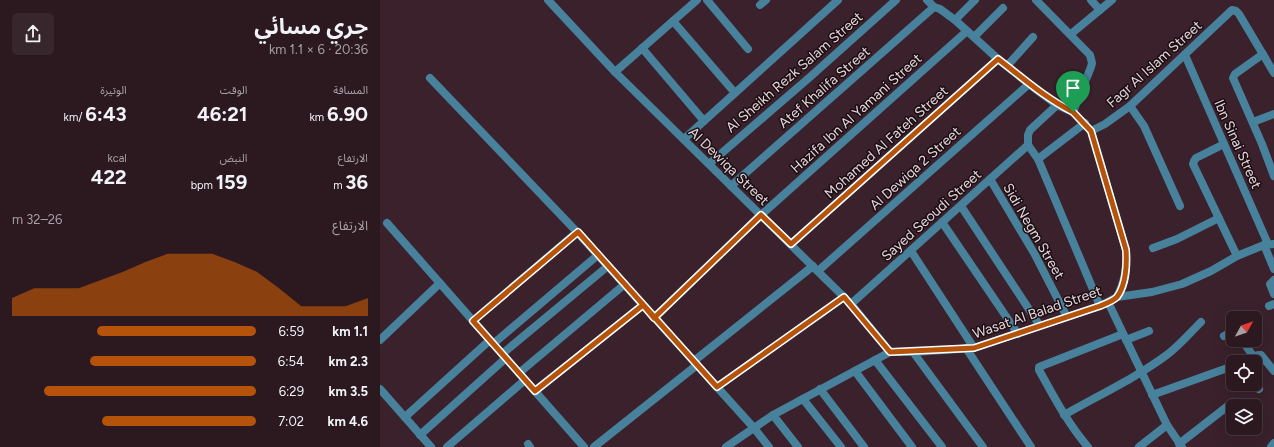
<!DOCTYPE html>
<html lang="ar">
<head>
<meta charset="utf-8">
<style>
	body { margin:0; font-family:Figtree,"Noto Sans Arabic",sans-serif; background:#38262d; color:#f1f3f6; direction:rtl; height:100vh; display:flex; flex-direction:column; font-size:15px; white-space:nowrap }
	* { box-sizing:border-box; margin:0 }
	p { font-size:13px; color:#a6a0a5 }
	.icon { flex:none; width:22px; height:22px; fill:none; stroke:currentColor; stroke-width:2; stroke-linecap:round; stroke-linejoin:round }
	.map { position:relative; flex:1; overflow:hidden; direction:ltr }
	.details { display:flex; flex-direction:column; background:#2c1920; width:380px }
	.details>* { flex:none }
	.needle { width:26px; rotate:50deg }
	.controls { position:absolute; left:846px; top:311px; display:grid; gap:8px }
	.controls a { display:grid; place-items:center; width:36px; height:36px; border-radius:6px; background:#2c1920; box-shadow:0 4px 16px #0002,0 0 0 1px #48383e; font-size:20px }
	.pin { position:absolute; display:grid; place-items:center; width:34px; height:34px; color:#fff; margin:-41px -17px; border-radius:50% 50% 50% 0; rotate:-45deg; box-shadow:0 0 4px #0007 }
	.pin .icon { rotate:45deg }
	.round { display:grid; place-items:center; flex:none; width:42px; height:42px; border-radius:6px; background:#38262d }
	.summary { display:flex; align-items:center; justify-content:space-between; height:68px; padding:0 12px }
	h1 { font-size:22px; font-weight:700; line-height:30px }
	.stats { display:grid; grid-template-columns:repeat(3,1fr); gap:6px; height:68px; padding:4px 12px }
	.stats div { display:grid; align-content:center }
	.stats b { font-size:20px; font-weight:700 }
	.stats small { font-size:11px; font-weight:400 }
	.stats p { font-size:11px }
	.chart { height:112px; padding:8px 12px }
	.chart p { display:flex; justify-content:space-between }
	.chart svg { width:100%; height:72px; margin-top:4px; fill:#b45309; opacity:.7 }
	ul { padding:0 12px; list-style:none; font-size:13px }
	li { display:grid; grid-template-columns:64px 48px 1fr; align-items:center; height:30px }
	li i { height:10px; border-radius:5px; background:#b45309 }
	main { display:flex; flex:1; min-height:0 }
	.map>svg:first-child { display:block }
	.lines { fill:none; stroke-linecap:round; stroke-linejoin:round }
	.minor { stroke:#47819b; stroke-width:8 }
	.route-casing { stroke:#fff; stroke-width:8 }
	.route { stroke:#b45309; stroke-width:5 }
	.labels { text-anchor:middle; stroke-width:3; stroke-linejoin:round; paint-order:stroke }
	.street-label { font-size:14px; fill:#e6d5db; stroke:#1a0e13 }
</style>
</head>
<body>
<main>
<div class="map">
<svg width="894" height="447" viewBox="0 0 894 447">
	<rect width="100%" height="100%" fill="#3a212b"/>
	<g class="lines">
		<!-- minor -->
		<g class="minor">
			<polyline points="168,0 235,72 471,304 510,352"/>
			<polyline points="327,0 368,49"/>
			<path d="M547,0L554,7L560,9L575,20L618,59L649,84L677,105L693,112L711,131L746,250C747,269 745,280 737,297"/>
			<polyline points="656,0 710,55 712,63 711,67 693,112"/>
			<polyline points="711,0 720,10"/>
			<polyline points="380,5 386,0"/>
			<polyline points="575,20 595,0"/>
			<polyline points="293,21 355,93"/>
			<polyline points="691,34 732,0"/>
			<polyline points="594,37 623,8"/>
			<polyline points="262,48 324,121"/>
			<polyline points="883,54 855,74 853,78 882,144 894,176"/>
			<polyline points="805,55 888,244"/>
			<polyline points="627,66 653,37"/>
			<polyline points="235,72 317,0"/>
			<polyline points="50,78 197,232 374,428 389,447"/>
			<polyline points="677,105 650,130 648,135 648,145 658,159 720,306"/>
			<polyline points="750,106 764,126 800,206"/>
			<polyline points="873,122 894,114"/>
			<polyline points="711,131 725,124 750,106 852,10 856,11 859,14 894,73"/>
			<polyline points="304,139 458,0"/>
			<polyline points="844,144 816,158 814,161 813,164 857,256"/>
			<polyline points="658,159 705,123"/>
			<polyline points="329,164 430,77 516,0"/>
			<polyline points="610,179 654,253 687,317"/>
			<polyline points="351,186 554,7"/>
			<polyline points="581,206 660,326"/>
			<polyline points="562,222 638,334"/>
			<polyline points="7,223 204,447"/>
			<polyline points="411,244 618,59"/>
			<polyline points="884,245 894,269"/>
			<polyline points="773,248 797,239 839,218"/>
			<polyline points="531,251 594,348"/>
			<polyline points="438,271 649,84"/>
			<polyline points="894,280 890,284 894,294"/>
			<polyline points="728,302 787,425 802,447"/>
			<polyline points="471,304 648,145"/>
			<polyline points="889,306 894,304"/>
			<polyline points="275,317 381,215 587,31"/>
			<polyline points="93,321 197,232"/>
			<polyline points="850,322 853,327"/>
			<polyline points="844,336 853,331"/>
			<polyline points="0,340 60,283"/>
			<polyline points="746,340 769,331"/>
			<polyline points="862,340 873,356"/>
			<polyline points="113,344 218,255"/>
			<polyline points="586,348 651,447"/>
			<polyline points="533,352 603,447"/>
			<polyline points="122,354 228,266"/>
			<polyline points="495,360 562,447"/>
			<polyline points="314,361 433,266"/>
			<path d="M864,362C870,359 874,354 881,355L894,371"/>
			<polyline points="475,371 532,447"/>
			<polyline points="139,373 245,284"/>
			<polyline points="875,383 879,389"/>
			<polyline points="337,387 464,297"/>
			<polyline points="0,389 51,447"/>
			<polyline points="440,389 484,447"/>
			<polyline points="155,391 263,305"/>
			<polyline points="772,395 853,366"/>
			<polyline points="423,399 461,447"/>
			<polyline points="393,415 418,447"/>
			<path d="M684,415C719,395 756,378 788,354C800,345 810,333 821,322"/>
			<polyline points="25,417 110,340"/>
			<polyline points="40,435 126,358"/>
			<polyline points="148,444 150,447"/>
			<polyline points="799,444 853,402"/>
			<polyline points="67,447 145,380"/>
			<polyline points="214,447 317,365"/>
			<polyline points="346,447 393,415 510,352 533,352 594,348 720,306 737,297 772,292 802,284 831,271 857,256 884,245 894,244"/>
			<path d="M708,447C688,424 674,397 659,370V367L743,334"/>
			<polyline points="759,447 787,425"/>
			<polyline points="891,447 894,443"/>
		</g>
	</g>
	<g class="lines">
		<!-- route casing -->
		<g class="route-casing">
			<path id="route" d="M693,112C665,98 643,78 618,59L411,244L381,215L274,318L263,305L155,391L93,321L198,232C244,284 291,335 337,387L464,297L510,352L594,348L720,306C725,304 733,301 737,297C746,285 747,264 746,250L711,131L693,112"/>
		</g>
		<!-- route -->
		<use href="#route" class="route"/>
	</g>
	<g class="labels">
		<!-- street labels -->
		<g class="street-label">
			<text transform="translate(774 64) rotate(-42)" y="5">Fagr Al Islam Street</text>
			<text transform="translate(414 72) rotate(-41)" y="5">Al Sheikh Rezk Salam Street</text>
			<text transform="translate(444 87) rotate(-41)" y="5">Atef Khalifa Street</text>
			<text transform="translate(476 113) rotate(-42)" y="5">Hazifa Ibn Al Yamani Street</text>
			<text transform="translate(506 142) rotate(-42)" y="5">Mohamed Al Fateh Street</text>
			<text transform="translate(858 144) rotate(66)" y="5">Ibn Sinai Street</text>
			<text transform="translate(349 166) rotate(44)" y="5">Al Dewiqa Street</text>
			<text transform="translate(535 168) rotate(-42)" y="5">Al Dewiqa 2 Street</text>
			<text transform="translate(551 215) rotate(-42)" y="5">Sayed Seoudi Street</text>
			<text transform="translate(654 231) rotate(60)" y="5">Sidi Negm Street</text>
			<text transform="translate(657 312) rotate(-19)" y="5">Wasat Al Balad Street</text>
		</g>
	</g>
</svg>
<div class="controls">
<a><svg class="needle" viewBox="-14 -14 28 28"><path d="M0-13l5 13h-10z" fill="#e53935"/><path d="M0 13l5-13h-10z" fill="#a6a0a5"/></svg></a>
<a><svg class="icon" aria-label="locate" viewBox="0 0 24 24"><circle cx="12" cy="12" r="6"/><path d="M12 2v4M12 18v4M2 12h4M18 12h4"/></svg></a>
<a><svg class="icon" aria-label="layers" viewBox="0 0 24 24"><path d="M12 4l9 5-9 5-9-5zM3 14l9 5 9-5"/></svg></a>
</div>
<div class="pin" style="left:693px;top:112px;background:#1e9e55"><svg class="icon" aria-label="arrive" viewBox="0 0 24 24"><path d="M6 21V4h12l-3 4 3 4H6"/></svg></div>
</div>
<section class="details">
<div class="summary"><div><h1>جري مسائي</h1><p>20:36 · 6 × 1.1 km</p></div><a class="round"><svg class="icon" aria-label="share" viewBox="0 0 24 24"><path d="M12 15V3M7 8l5-5 5 5M5 13v7h14v-7"/></svg></a></div>
<div class="stats">
<div><p>المسافة</p><b>6.90<small> km</small></b></div>
<div><p>الوقت</p><b>46:21</b></div>
<div><p>الوتيرة</p><b>6:43<small> /km</small></b></div>
</div>
<div class="stats">
<div><p>الارتفاع</p><b>36<small> m</small></b></div>
<div><p>النبض</p><b>159<small> bpm</small></b></div>
<div><p>kcal</p><b>422</b></div>
</div>
<div class="chart"><p><span>الارتفاع</span>26–32 m</p>
<svg viewBox="0 0 160 44" preserveAspectRatio="none"><path d="M0 44V33L10 27L20 27L30 27L40 22L50 17L60 11L70 6L80 6L90 6L100 11L110 17L120 27L130 38L140 38L150 38L160 33V44z"/></svg>
</div>
<ul>
<li><b>1.1 km</b>6:59<i style="width:65%"></i></li>
<li><b>2.3 km</b>6:54<i style="width:68%"></i></li>
<li><b>3.5 km</b>6:29<i style="width:87%"></i></li>
<li><b>4.6 km</b>7:02<i style="width:63%"></i></li>
</ul>
</section>
</main>
</body>
</html>
